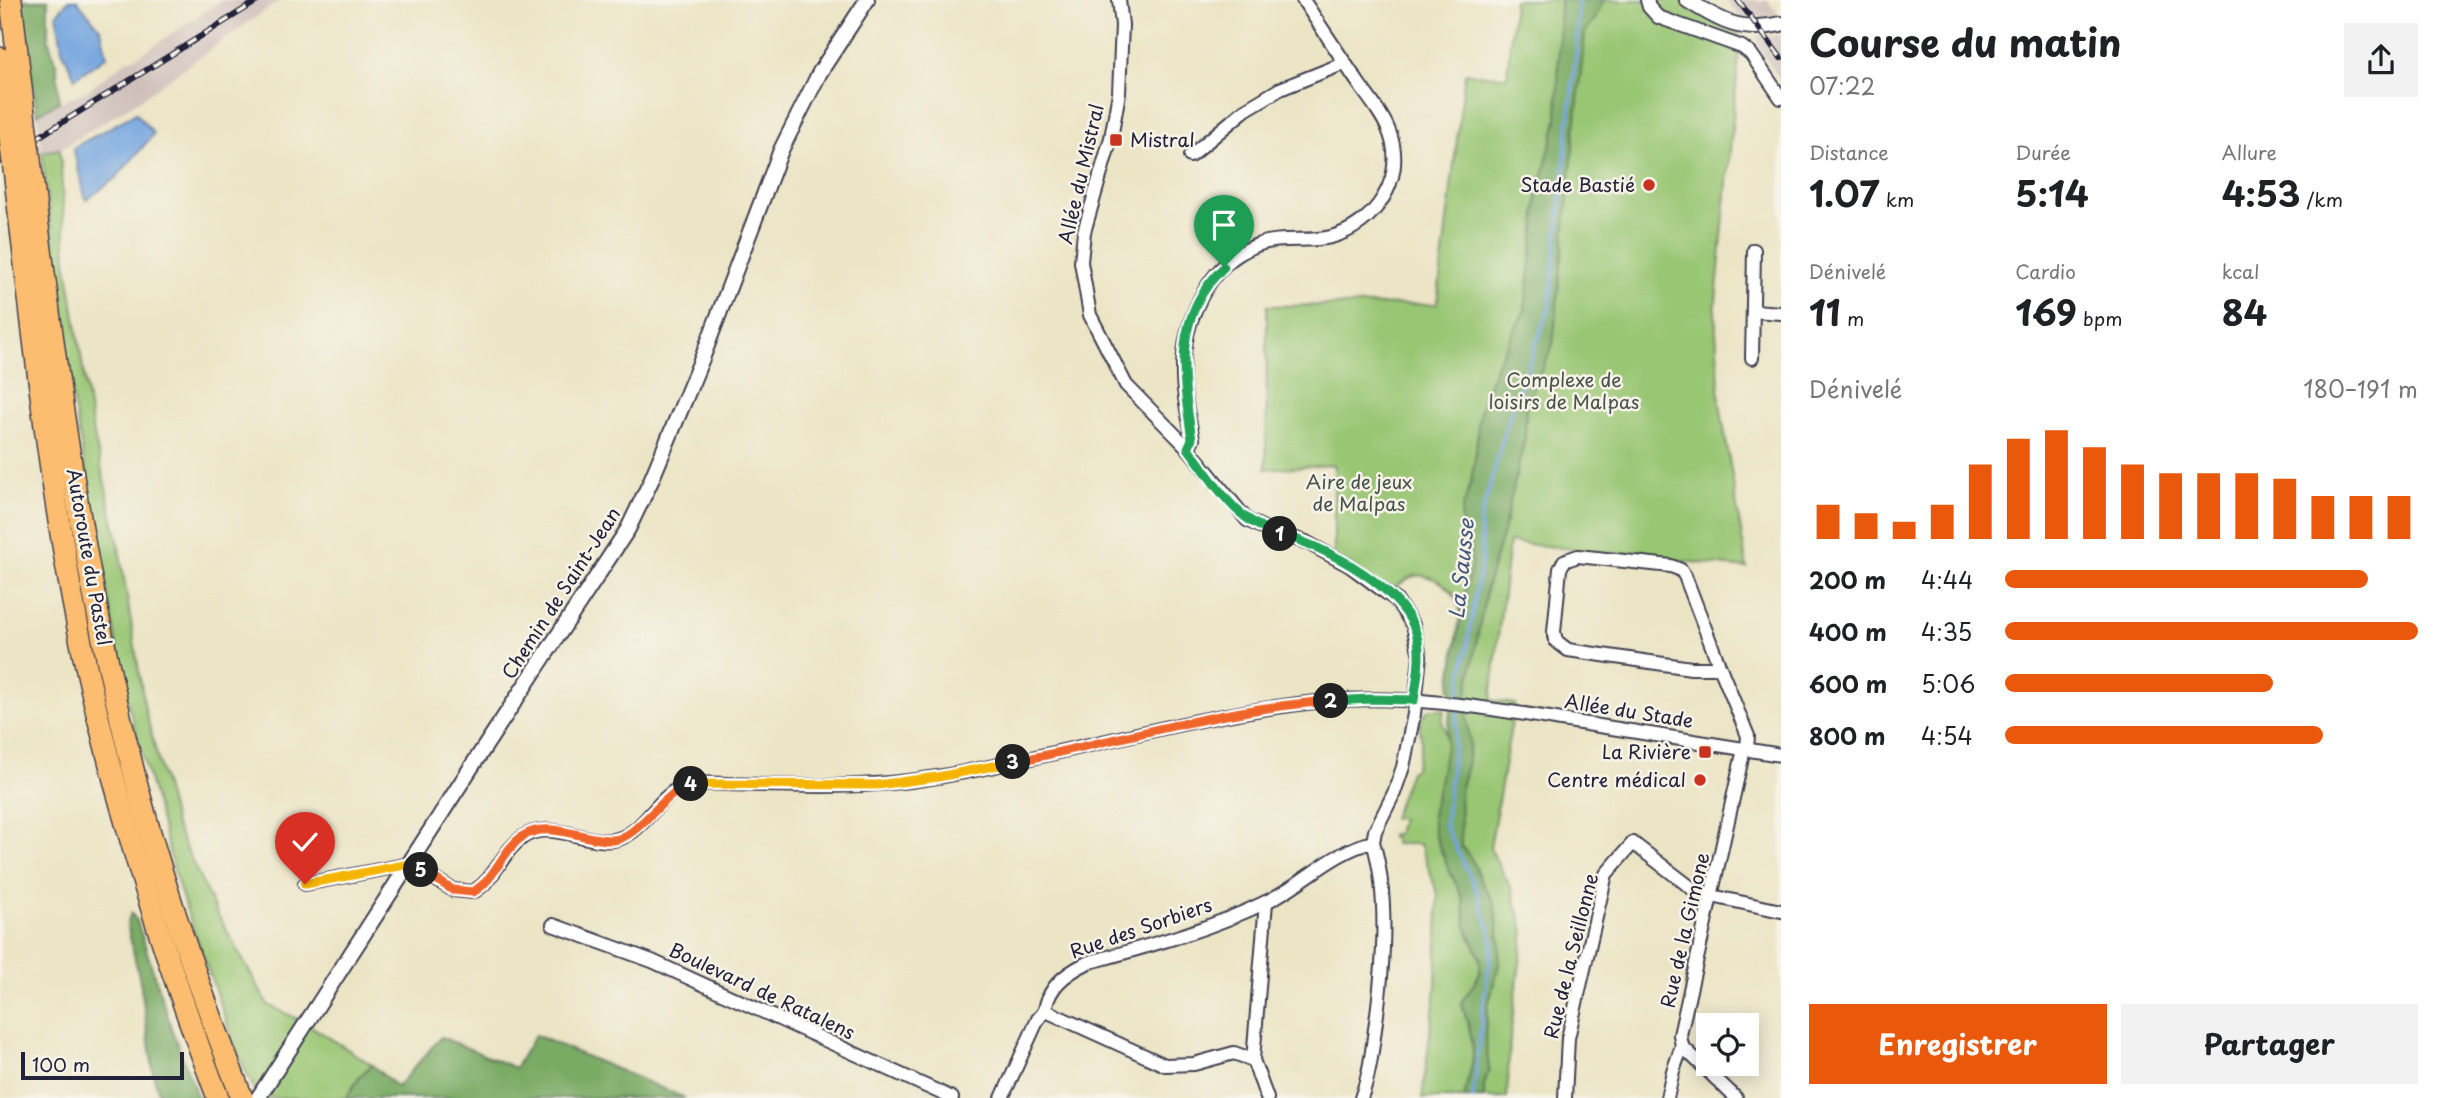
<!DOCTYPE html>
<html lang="fr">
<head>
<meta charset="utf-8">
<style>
	body { margin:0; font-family:"Playpen Sans",sans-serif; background:#f2f2f2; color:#202124; height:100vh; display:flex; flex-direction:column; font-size:26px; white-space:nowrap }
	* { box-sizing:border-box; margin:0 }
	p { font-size:23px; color:#757577 }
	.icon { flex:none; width:38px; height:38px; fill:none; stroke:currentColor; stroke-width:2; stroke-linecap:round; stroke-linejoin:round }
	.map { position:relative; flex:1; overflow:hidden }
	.details { display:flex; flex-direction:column; background:#fff; width:665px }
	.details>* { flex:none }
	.tools { position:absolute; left:1696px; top:1013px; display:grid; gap:14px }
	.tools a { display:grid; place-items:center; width:63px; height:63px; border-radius:0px; background:#fff; box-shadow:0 4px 18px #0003; font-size:35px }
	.scale { position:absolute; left:21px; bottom:18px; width:163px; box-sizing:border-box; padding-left:7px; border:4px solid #22223b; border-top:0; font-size:19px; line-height:24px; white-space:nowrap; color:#22223b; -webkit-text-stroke:5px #f7f3e8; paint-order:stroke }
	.pin { position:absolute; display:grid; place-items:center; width:60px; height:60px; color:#fff; margin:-72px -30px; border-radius:50% 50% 50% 0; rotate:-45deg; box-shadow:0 0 7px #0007 }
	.pin .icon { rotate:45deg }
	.km { position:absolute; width:35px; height:35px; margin:-18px; border-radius:50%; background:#222; color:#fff; font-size:19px; line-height:35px; text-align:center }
	.round { display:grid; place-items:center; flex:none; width:74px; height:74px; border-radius:0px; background:#f2f2f2 }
	.overview { display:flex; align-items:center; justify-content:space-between; height:119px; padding:0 28px }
	h1 { font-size:38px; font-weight:700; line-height:52px }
	.figures { display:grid; grid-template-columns:repeat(3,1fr); gap:10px; height:119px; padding:7px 28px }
	.figures div { display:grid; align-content:center }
	.figures b { font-size:35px; font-weight:700 }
	.figures small { font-size:19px; font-weight:400 }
	.figures p { font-size:19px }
	.chart { height:196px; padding:14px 28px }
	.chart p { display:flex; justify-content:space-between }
	.chart svg { width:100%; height:126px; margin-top:7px; stroke:#ea580c; stroke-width:6 }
	.action { display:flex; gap:14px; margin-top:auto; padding:14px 28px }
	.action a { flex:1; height:80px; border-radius:0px; background:#ea580c; color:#fff; font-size:28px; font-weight:700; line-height:80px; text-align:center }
	.action a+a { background:#f2f2f2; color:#202124 }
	ul { padding:0 28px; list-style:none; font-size:23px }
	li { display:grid; grid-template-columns:112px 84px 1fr; align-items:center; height:52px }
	li i { height:18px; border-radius:9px; background:#ea580c }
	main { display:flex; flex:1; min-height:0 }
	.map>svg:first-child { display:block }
	.industrial { fill:#cfc0bb }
	.green { fill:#99c673; stroke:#5e7457; stroke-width:2 }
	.forest { fill:#7aab65; stroke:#4e6650; stroke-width:2 }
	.water { fill:#75a5df; stroke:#4c648d; stroke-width:2 }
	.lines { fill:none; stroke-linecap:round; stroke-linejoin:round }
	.stream { stroke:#75a5df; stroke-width:3.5 }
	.minor-casing { stroke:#403f50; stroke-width:16 }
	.tertiary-casing { stroke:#403f50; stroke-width:18 }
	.motorway-casing { stroke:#403f50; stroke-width:24 }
	.minor { stroke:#fff; stroke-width:12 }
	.tertiary { stroke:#fff; stroke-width:14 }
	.motorway { stroke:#fcbd6f; stroke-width:21 }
	.rail-casing { stroke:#22223b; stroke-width:6 }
	.rail { stroke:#f7f3e8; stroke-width:3.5; stroke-dasharray:10; stroke-linecap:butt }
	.motorway-bridge-casing { stroke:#403f50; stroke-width:24; stroke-linecap:butt }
	.motorway-bridge { stroke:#fcbd6f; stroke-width:21 }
	.split-1-casing { stroke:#fff; stroke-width:14 }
	.split-2-casing { stroke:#fff; stroke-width:14 }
	.split-3-casing { stroke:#fff; stroke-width:14 }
	.split-4-casing { stroke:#fff; stroke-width:14 }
	.split-5-casing { stroke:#fff; stroke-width:14 }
	.split-6-casing { stroke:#fff; stroke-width:14 }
	.split-1 { stroke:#22a559; stroke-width:9 }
	.split-2 { stroke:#22a559; stroke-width:9 }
	.split-3 { stroke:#f0652b; stroke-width:9 }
	.split-4 { stroke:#f5b400; stroke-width:9 }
	.split-5 { stroke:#f0652b; stroke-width:9 }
	.split-6 { stroke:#f5b400; stroke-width:9 }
	.poi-dot { fill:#c8321e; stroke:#f7f3e8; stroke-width:2.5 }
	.labels { text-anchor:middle; stroke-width:5; stroke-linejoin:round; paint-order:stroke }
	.poi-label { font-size:19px; fill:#22223b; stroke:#f7f3e8; text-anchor:end }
	.street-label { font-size:19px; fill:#22223b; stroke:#f7f3e8 }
	.park-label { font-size:19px; fill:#46534c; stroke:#f7f3e8 }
	.water-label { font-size:21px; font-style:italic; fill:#43567d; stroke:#f7f3e8 }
</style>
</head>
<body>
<main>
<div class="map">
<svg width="1781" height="1098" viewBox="0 0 1781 1098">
	<rect width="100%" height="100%" fill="#f7f3e8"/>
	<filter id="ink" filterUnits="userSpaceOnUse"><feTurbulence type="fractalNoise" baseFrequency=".0143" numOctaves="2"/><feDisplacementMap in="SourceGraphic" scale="14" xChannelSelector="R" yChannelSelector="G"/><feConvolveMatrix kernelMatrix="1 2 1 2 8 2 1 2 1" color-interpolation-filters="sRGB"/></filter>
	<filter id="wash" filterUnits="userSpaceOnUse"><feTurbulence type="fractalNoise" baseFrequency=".00686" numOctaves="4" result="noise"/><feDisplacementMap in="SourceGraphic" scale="28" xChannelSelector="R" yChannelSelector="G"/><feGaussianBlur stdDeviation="1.57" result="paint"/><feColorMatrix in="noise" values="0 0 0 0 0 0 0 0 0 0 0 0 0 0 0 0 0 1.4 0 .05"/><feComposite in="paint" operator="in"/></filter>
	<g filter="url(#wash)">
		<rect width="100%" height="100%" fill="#ebe4c5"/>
		<!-- industrial -->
		<g class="industrial">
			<polygon points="222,0 280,0 139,100 59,150 42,152 37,114 59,102 87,91 126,61 138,56"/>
			<polygon points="1726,0 1757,0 1758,2 1767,0 1778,14 1777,17 1740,18"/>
			<polygon points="1781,35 1781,81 1760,51 1756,36"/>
		</g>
		<!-- green -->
		<g class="green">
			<path d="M1514,0H1687L1737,26L1740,40L1738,64L1715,312L1720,404L1747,568L1509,542L1491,700L1515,704L1490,848L1512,890L1524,932L1510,1038L1507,1098H1484V1085L1489,1069L1485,1034L1488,1005L1499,965L1500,942L1494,903L1481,882L1472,860L1461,846L1460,790L1467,765L1470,742L1467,722V694L1479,627H1458C1459,622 1461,616 1460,611C1459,590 1431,570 1411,577C1404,580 1395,588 1389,593L1334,557V465L1266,469L1267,306L1437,304L1465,73L1507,77Z"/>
			<polygon points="60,149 66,259 92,427 118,541 145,709 175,825 213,906 268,1005 306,1023 372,1065 361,1075 346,1098 258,1098 238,1054 180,891 125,692 64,350 42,152"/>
			<path d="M1432,709H1444L1442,722C1457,746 1427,802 1434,831C1440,854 1452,874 1461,895C1466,905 1463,916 1466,926C1470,942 1483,954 1480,971C1478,981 1466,994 1461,1003C1468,1023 1476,1044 1472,1065C1470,1077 1465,1085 1465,1098H1422L1436,988L1438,895L1420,844H1394V838H1391V834H1397L1401,819L1393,818L1410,771L1415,768C1417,761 1420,752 1421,745C1423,729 1414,728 1427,711Z"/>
		</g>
		<!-- forest -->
		<g class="forest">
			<polygon points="21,0 48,0 48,39 57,66 59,102 37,114"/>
			<path d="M1560,0H1604L1595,19L1585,32L1553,345L1526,406L1525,437L1504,529L1487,586L1467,694V722L1470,742L1467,765L1460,790L1461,846L1472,860L1481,882L1494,902L1500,942L1499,965L1488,1005L1485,1034L1489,1069L1484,1085V1098H1465C1465,1085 1470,1077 1472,1065C1476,1044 1468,1023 1461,1003L1480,974V957L1466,926L1463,898L1449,870L1434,831L1432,815L1444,758L1452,696L1450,688L1461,609L1472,563L1470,548L1461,522V514L1471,481L1476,452L1478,422L1484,396L1498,362L1525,310L1535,230L1537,198L1557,120Z"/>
			<polygon points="131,913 137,921 172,1030 198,1098 160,1098 154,1077 140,981 127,924"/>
			<polygon points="535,1035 685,1098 346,1098 361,1075 372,1065 397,1087 441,1037 515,1068"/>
		</g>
		<!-- water -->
		<g class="water">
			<polygon points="69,0 77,0 101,30 107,56 75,78 62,50 57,14"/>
			<polygon points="136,113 154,134 116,178 86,200 73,148"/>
		</g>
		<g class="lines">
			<!-- stream -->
			<g class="stream">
				<polyline points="1458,701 1482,556 1480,521 1506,427 1550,306 1577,43 1578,0"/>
				<polyline points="1458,709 1445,826 1475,886 1493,940 1483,1007 1473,1098"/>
			</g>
		</g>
	</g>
	<g filter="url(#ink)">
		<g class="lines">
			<!-- minor casing -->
			<g class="minor-casing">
				<g id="minor">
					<polyline points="1119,0 1122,25 1119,93 1111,138 1084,232 1081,262 1090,315 1126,385 1188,448 1247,520 1270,531 1306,542 1350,566 1396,600 1413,625 1420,656 1414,714 1403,767 1394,793 1375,831 1373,842"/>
					<polyline points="1647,0 1649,7 1658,17 1742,47 1751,54 1781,98"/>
					<polyline points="1190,156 1245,110 1280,89 1345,63"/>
					<polyline points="1753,311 1781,313"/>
					<polyline points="1752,358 1754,250"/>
					<path d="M1188,448L1193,439C1189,418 1183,396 1183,376C1182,324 1206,264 1257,245C1280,236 1308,243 1331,237C1375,225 1406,179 1390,134C1384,116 1370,100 1359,84C1340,56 1322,28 1303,0"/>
					<polyline points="1719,665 1685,576 1681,570 1671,566 1578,556 1564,561 1560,569 1554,632 1556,641 1568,650 1691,668 1711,668 1719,665 1748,736 1747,749"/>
					<path d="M305,884L410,864L453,890L473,892C496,879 502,851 523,837C550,818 590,847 618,839C644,831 656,800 679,788C684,785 690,784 694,783C775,785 857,791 937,777C1068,755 1194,713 1327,701C1409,694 1488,708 1568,721C1639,732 1710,743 1781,755"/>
					<polyline points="553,925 652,961 952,1098"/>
					<polyline points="1046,1011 1165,1065 1194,1064 1234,1053 1253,1060 1267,1098"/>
					<polyline points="1253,1060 1266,902"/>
					<path d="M1002,1098L1038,1019C1047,1010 1044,1010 1048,999C1055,981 1071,971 1087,963C1148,946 1209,930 1266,902C1302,885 1333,851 1373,842"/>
					<path d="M1361,1098C1369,1076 1372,1053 1375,1029C1383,972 1390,898 1373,842"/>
					<polyline points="1565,1098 1568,1038 1606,874 1633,843 1698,893 1781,911"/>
					<polyline points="1667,1098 1673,1071 1682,1046"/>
					<polyline points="1736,1098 1682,1046 1680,1035 1744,749"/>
				</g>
			</g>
			<!-- tertiary casing -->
			<g class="tertiary-casing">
				<g id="tertiary">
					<path d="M1687,0C1720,21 1741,33 1781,24"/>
					<polyline points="258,1098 472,766 628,529 650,483 703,356 781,150 820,72 867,0"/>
				</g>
			</g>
			<!-- motorway casing -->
			<g class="motorway-casing">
				<g id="motorway">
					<polyline points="11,0 25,122"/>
					<polyline points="0,58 9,132"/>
					<path d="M30,160C54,361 81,564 131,761C159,876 199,987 242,1098"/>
					<path d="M14,169C33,332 50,497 84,657C117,808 163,954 218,1098"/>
				</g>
			</g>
			<!-- minor -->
			<use href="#minor" class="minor"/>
			<!-- tertiary -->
			<use href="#tertiary" class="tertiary"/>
			<!-- motorway -->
			<use href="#motorway" class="motorway"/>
			<!-- rail casing -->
			<g class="rail-casing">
				<g id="rail">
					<polyline points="1738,0 1781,58"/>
					<polyline points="0,161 259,0"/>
				</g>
			</g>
			<!-- rail -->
			<use href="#rail" class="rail"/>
			<!-- motorway-bridge casing -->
			<g class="motorway-bridge-casing">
				<g id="motorway-bridge">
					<polyline points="25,122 30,160"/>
					<polyline points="9,132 14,169"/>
				</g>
			</g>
			<!-- motorway-bridge -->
			<use href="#motorway-bridge" class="motorway-bridge"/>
		</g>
	</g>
	<g class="lines" filter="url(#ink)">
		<!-- split-1 casing -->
		<g class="split-1-casing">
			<path id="split-1" d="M1224,267C1172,316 1182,376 1192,439L1188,448C1215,483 1234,522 1280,534"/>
		</g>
		<!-- split-2 casing -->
		<g class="split-2-casing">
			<path id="split-2" d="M1280,534C1326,547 1408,589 1418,640C1421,660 1417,680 1414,700L1370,699L1331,701"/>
		</g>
		<!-- split-3 casing -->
		<g class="split-3-casing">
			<path id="split-3" d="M1013,762C1119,741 1223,708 1331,701"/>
		</g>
		<!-- split-4 casing -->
		<g class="split-4-casing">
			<polyline id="split-4" points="691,784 877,785 938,777 1013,762"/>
		</g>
		<!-- split-5 casing -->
		<g class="split-5-casing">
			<path id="split-5" d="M421,870L453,890L473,892C496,879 502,850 523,836C550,819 585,842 614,840C639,837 661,794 691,784"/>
		</g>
		<!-- split-6 casing -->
		<g class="split-6-casing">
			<polyline id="split-6" points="305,884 410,864 421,870"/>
		</g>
		<!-- split-1 -->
		<use href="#split-1" class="split-1"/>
		<!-- split-2 -->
		<use href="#split-2" class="split-2"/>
		<!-- split-3 -->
		<use href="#split-3" class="split-3"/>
		<!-- split-4 -->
		<use href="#split-4" class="split-4"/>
		<!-- split-5 -->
		<use href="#split-5" class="split-5"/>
		<!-- split-6 -->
		<use href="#split-6" class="split-6"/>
	</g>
	<!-- markers -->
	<g class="poi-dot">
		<rect x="1109" y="133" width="14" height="14" rx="3.5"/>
		<circle cx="1649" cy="185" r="7"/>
		<rect x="1698" y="745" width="14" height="14" rx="3.5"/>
		<circle cx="1700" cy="780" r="7"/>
	</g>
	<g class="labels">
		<!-- poi labels -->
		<g class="poi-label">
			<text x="1130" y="147" text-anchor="start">Mistral</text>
			<text x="1635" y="192">Stade Bastié</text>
			<text x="1691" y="759">La Rivière</text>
			<text x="1686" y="787">Centre médical</text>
		</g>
		<!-- street labels -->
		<g class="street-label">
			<text transform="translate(1081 174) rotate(-77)" y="7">Allée du Mistral</text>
			<text transform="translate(89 557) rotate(80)" y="7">Autoroute du Pastel</text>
			<text transform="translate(561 593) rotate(-57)" y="7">Chemin de Saint-Jean</text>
			<text transform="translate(1629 711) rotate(9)" y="7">Allée du Stade</text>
			<text transform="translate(1141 928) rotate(-19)" y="7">Rue des Sorbiers</text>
			<text transform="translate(1685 930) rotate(-77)" y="7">Rue de la Gimone</text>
			<text transform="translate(1571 956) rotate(-76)" y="7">Rue de la Seillonne</text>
			<text transform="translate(762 991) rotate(25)" y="7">Boulevard de Ratalens</text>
		</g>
		<!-- park labels -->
		<g class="park-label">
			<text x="1564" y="387">Complexe de<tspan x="1564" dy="22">loisirs de Malpas</tspan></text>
			<text x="1359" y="489">Aire de jeux<tspan x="1359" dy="22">de Malpas</tspan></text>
		</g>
		<!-- water labels -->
		<g class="water-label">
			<text transform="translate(1462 569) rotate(-84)" y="7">La Sausse</text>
		</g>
	</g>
</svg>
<div class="tools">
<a><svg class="icon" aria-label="locate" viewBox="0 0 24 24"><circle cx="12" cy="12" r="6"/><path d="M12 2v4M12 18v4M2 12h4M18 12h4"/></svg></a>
</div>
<div class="scale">100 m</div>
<div class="pin" style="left:1224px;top:267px;background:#1e9e55"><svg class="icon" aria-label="arrive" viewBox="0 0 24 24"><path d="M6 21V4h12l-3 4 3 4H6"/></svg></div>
<div class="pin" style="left:305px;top:884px;background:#d93025"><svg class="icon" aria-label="check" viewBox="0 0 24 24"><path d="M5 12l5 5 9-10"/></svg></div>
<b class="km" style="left:1280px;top:534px">1</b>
<b class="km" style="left:1331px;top:701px">2</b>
<b class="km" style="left:1013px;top:762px">3</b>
<b class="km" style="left:691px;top:784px">4</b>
<b class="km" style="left:421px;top:870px">5</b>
</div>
<section class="details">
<div class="overview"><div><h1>Course du matin</h1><p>07:22</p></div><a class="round"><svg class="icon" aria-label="share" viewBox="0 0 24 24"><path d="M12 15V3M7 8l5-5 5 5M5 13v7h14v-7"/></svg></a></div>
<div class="figures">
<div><p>Distance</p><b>1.07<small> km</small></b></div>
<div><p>Durée</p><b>5:14</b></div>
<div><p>Allure</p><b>4:53<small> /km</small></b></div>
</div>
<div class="figures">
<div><p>Dénivelé</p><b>11<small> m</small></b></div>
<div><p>Cardio</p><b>169<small> bpm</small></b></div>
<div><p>kcal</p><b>84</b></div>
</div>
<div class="chart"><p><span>Dénivelé</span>180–191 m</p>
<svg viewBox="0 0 160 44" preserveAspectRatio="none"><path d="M5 44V32M15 44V35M25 44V38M35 44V32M45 44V18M55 44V9M65 44V6M75 44V12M85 44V18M95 44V21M105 44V21M115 44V21M125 44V23M135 44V29M145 44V29M155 44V29"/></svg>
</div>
<ul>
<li><b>200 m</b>4:44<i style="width:88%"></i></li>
<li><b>400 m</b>4:35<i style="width:100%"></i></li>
<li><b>600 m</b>5:06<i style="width:65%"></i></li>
<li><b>800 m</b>4:54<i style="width:77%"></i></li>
</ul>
<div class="action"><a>Enregistrer</a><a>Partager</a></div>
</section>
</main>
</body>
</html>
